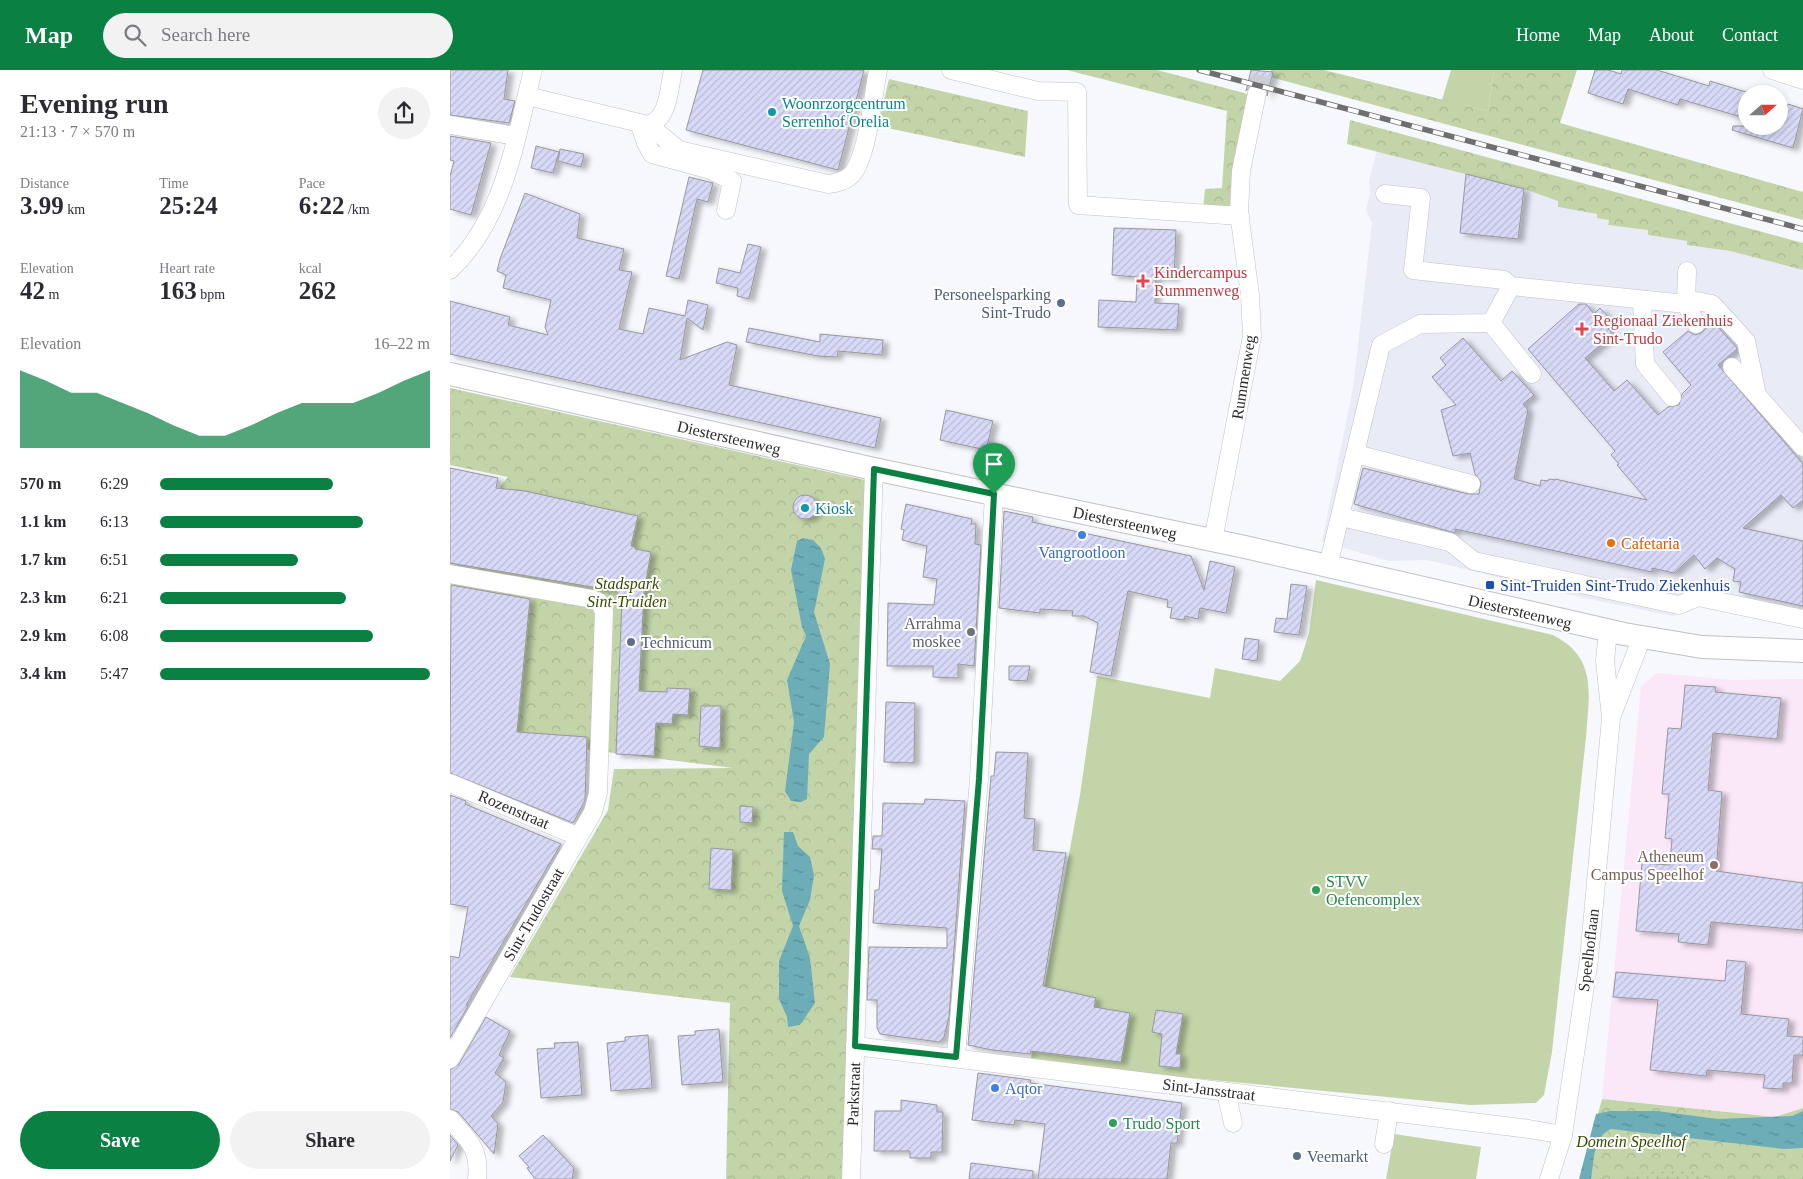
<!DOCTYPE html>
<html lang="en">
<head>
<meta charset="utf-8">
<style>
	body { margin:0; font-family:"Times New Roman",serif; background:#f2f2f3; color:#2b2b33; height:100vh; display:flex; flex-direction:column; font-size:19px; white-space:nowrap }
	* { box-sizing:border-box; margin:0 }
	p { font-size:16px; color:#7c7c81 }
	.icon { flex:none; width:28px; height:28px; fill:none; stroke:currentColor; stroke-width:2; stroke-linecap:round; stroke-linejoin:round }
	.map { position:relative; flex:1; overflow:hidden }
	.details { display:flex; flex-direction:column; background:#fff; width:450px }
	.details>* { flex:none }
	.needle { width:32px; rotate:69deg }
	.tools { position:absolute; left:1288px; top:15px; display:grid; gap:10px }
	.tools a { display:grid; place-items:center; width:50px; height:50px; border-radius:50%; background:#fff; box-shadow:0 2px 8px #0003; font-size:25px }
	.pin { position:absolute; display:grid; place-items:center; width:42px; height:42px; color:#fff; margin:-51px -21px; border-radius:50% 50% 50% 0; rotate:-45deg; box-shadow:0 0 5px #0007 }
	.pin .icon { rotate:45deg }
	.round { display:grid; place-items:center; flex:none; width:52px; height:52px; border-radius:26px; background:#f2f2f3 }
	.summary { display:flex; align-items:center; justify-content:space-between; height:85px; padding:0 20px }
	h1 { font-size:28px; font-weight:800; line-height:38px }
	.metrics { display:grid; grid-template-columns:repeat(3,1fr); gap:8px; height:85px; padding:5px 20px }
	.metrics div { display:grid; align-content:center }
	.metrics b { font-size:25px; font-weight:800 }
	.metrics small { font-size:14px; font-weight:400 }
	.metrics p { font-size:14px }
	.chart { height:140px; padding:10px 20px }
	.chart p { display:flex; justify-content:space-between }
	.chart svg { width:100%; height:90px; margin-top:5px; fill:#0b8043; opacity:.7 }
	.cta { display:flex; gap:10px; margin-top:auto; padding:10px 20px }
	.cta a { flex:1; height:58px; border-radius:30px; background:#0b8043; color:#fff; font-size:20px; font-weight:800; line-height:58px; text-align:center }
	.cta a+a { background:#f2f2f3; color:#2b2b33 }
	ul { padding:0 20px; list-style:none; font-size:16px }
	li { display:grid; grid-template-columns:80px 60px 1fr; align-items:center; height:38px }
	li i { height:12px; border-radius:6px; background:#0b8043 }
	header { display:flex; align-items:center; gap:30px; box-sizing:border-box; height:70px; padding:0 25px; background:#0b8043; color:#fff }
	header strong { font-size:24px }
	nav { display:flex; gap:28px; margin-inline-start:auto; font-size:18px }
	.search { width:350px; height:45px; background:#f2f2f3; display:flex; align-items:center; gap:12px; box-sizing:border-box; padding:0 18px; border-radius:28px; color:#7c7c81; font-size:19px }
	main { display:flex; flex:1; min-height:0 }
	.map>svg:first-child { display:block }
	.education { fill:#fae7f8 }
	.built { fill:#e9ebf7 }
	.grass { fill:#c3d5a8 }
	.forest { fill:url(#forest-crowns) }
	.garden { fill:url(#garden-dots) }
	.water { fill:url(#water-ripples) }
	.building { fill:url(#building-hatch); stroke:#97979c; filter:url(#shadow) }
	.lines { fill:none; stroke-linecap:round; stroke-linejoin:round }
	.minor-tunnel { stroke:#cecfd3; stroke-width:18; stroke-dasharray:18 9; stroke-linecap:butt }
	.minor-casing { stroke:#c0c1c6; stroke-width:19 }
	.major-casing { stroke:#c0c1c6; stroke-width:24 }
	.minor { stroke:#fff; stroke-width:18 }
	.major { stroke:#fff; stroke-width:22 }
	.rail-casing { stroke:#6f6f72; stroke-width:5.5 }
	.rail { stroke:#fff; stroke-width:4; stroke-dasharray:11; stroke-linecap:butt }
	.route-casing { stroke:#fff; stroke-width:10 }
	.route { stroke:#0b8043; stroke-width:6 }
	.culture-dot { fill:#0f9aa8; stroke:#fff; stroke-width:2 }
	.health-dot { fill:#e0444e; stroke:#fff; stroke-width:2 }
	.service-dot { fill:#5c6f8a; stroke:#fff; stroke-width:2 }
	.shop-dot { fill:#3f7fe0; stroke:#fff; stroke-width:2 }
	.food-dot { fill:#e8710a; stroke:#fff; stroke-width:2 }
	.transit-dot { fill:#1a4fb4; stroke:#fff; stroke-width:2 }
	.worship-dot { fill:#6b7280; stroke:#fff; stroke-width:2 }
	.education-dot { fill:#8d6e63; stroke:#fff; stroke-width:2 }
	.leisure-dot { fill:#2e9e5b; stroke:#fff; stroke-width:2 }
	.labels { text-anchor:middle; stroke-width:4; stroke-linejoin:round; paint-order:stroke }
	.culture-label { font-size:16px; fill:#0d838f; stroke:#fff; text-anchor:start }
	.health-label { font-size:16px; fill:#be3a42; stroke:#fff; text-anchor:start }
	.service-label { font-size:16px; fill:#4e5e75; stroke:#fff; text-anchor:start }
	.street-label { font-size:16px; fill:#2b2b2d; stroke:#fff }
	.food-label { font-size:16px; fill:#c56008; stroke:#fff; text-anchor:start }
	.shop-label { font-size:16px; fill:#366cbe; stroke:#fff }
	.park-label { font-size:16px; font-style:italic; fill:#364b00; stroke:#fff }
	.transit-label { font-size:16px; fill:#164399; stroke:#fff; text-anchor:start }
	.worship-label { font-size:16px; fill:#5b616d; stroke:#fff; text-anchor:end }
	.education-label { font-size:16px; fill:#785e54; stroke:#fff; text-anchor:end }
	.leisure-label { font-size:16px; fill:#27864d; stroke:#fff; text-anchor:start }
</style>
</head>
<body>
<header>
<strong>Map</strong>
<div class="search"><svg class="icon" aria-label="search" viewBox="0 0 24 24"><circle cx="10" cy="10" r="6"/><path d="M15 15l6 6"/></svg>Search here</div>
<nav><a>Home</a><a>Map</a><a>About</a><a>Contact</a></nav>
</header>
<main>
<section class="details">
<div class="summary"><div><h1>Evening run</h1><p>21:13 · 7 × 570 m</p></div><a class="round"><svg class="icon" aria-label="share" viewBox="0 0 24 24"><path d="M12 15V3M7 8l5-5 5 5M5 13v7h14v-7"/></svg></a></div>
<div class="metrics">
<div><p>Distance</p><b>3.99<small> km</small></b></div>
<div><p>Time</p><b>25:24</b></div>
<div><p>Pace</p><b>6:22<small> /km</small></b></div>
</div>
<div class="metrics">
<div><p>Elevation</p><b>42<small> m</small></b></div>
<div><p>Heart rate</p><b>163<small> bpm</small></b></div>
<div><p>kcal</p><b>262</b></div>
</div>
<div class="chart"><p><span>Elevation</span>16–22 m</p>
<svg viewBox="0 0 160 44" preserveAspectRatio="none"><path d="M0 44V6L10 11L20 17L30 17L40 22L50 27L60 33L70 38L80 38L90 33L100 27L110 22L120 22L130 22L140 17L150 11L160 6V44z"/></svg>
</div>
<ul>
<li><b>570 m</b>6:29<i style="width:64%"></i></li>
<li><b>1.1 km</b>6:13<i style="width:75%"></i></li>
<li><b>1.7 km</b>6:51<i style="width:51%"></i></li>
<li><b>2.3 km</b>6:21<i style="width:69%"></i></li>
<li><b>2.9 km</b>6:08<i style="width:79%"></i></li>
<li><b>3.4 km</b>5:47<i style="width:100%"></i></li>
</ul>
<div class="cta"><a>Save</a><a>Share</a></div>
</section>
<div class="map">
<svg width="1353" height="1109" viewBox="0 0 1353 1109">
	<defs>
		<pattern id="forest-crowns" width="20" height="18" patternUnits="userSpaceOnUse" patternTransform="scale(1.25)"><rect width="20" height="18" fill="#c3d5a8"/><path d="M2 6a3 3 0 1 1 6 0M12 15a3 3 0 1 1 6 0" fill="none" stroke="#a8b791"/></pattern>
		<pattern id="garden-dots" width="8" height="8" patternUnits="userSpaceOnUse" patternTransform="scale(1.25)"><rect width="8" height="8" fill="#c3d5a8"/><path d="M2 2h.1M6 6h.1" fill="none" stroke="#a8b791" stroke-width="1.8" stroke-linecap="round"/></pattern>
		<pattern id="water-ripples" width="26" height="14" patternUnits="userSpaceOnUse" patternTransform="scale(1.25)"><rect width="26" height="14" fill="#6cadb8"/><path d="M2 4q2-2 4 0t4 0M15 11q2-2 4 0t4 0" fill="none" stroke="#598d96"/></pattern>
		<pattern id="building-hatch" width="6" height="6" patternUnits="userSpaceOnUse" patternTransform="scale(1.25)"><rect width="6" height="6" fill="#d7d9f7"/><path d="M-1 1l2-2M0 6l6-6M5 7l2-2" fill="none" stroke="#b9bad4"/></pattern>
		<filter id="shadow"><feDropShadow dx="5.5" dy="3" stdDeviation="2.5" flood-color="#0004"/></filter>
	</defs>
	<rect width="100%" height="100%" fill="#f7f8fd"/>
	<!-- education -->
	<polygon class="education" points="1207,603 1282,610 1353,609 1353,1038 1325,1047 1152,1029 1191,616"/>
	<!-- built -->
	<polygon class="built" points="927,80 1074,119 1109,131 1108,137 1147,144 1159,150 1158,155 1198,160 1198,165 1238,171 1238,175 1280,181 1353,200 1353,555 1246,533 1224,546 1134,528 977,490 939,491 872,472 903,318 922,153 916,140 920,123 919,111"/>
	<!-- grass -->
	<g class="grass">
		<polygon points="1001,0 1044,0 1038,41 992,30"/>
		<path d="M866,510L1103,565C1148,588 1139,624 1136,667L1102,982L1094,1025L1086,1033L1020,1035L689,1003L581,988L630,725L647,606L760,628L765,598L830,611L850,591L859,563Z"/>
		<polygon points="944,1064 1031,1077 1026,1109 936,1109"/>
	</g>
	<!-- forest -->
	<g class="forest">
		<polygon points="617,0 707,0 798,24 782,141 753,139 755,119 772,118 777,41"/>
		<polygon points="821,0 874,0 1038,41 1044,0 1127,0 1110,53 1353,122 1353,150 820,7"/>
		<polygon points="439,9 578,41 575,87 428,56"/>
		<polygon points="900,50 1353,173 1353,200 1280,181 1237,175 1237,171 1198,165 1198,160 1158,155 1159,150 1147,148 1147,144 1108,137 1108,131 1074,119 897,74"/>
		<polygon points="0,318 415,410 394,1109 276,1109 280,933 60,907 158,740 164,699 283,698 60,670 0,512 0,477 58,407 0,395"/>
		<polygon points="1152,1029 1325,1047 1353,1038 1353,1109 1130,1109"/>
	</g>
	<!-- garden -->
	<polygon class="garden" points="1243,1099 1257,1109 1175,1109 1175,1104"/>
	<!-- water -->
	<g class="water">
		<polygon points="353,468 363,470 371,478 375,489 364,542 380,594 374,667 359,684 357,729 351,732 341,731 335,721 344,652 337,610 356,566 352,557 341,500 347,471"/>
		<polygon points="334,762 343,762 348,776 360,787 364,805 360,830 349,856 360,888 365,933 350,955 338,957 337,947 329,929 329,891 343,856 332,821"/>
		<path d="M1160,1041H1207L1268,1049L1342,1046L1353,1041V1078L1334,1079L1161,1059C1143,1066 1144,1092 1141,1109H1129L1146,1044Z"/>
	</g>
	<!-- building -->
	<g class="building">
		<polygon points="0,0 58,0 54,29 65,31 59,53 0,45"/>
		<polygon points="253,0 414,0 388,100 236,60"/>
		<polygon points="801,0 823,2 817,26 817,19 810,13 803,13 796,21"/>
		<polygon points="1145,0 1158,0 1171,4 1172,0 1207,0 1259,16 1260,11 1296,22 1288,46 1230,29 1228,35 1178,19 1173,34 1138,23"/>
		<polygon points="1338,34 1353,39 1343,78 1282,60 1283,56 1329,56 1329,38 1336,41"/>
		<polygon points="0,66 41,73 21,145 0,139 0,106 4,91 0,90"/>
		<polygon points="86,76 109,82 103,103 81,98"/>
		<polygon points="110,79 134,84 131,97 108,91"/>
		<polygon points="1016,104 1074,119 1068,169 1010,163"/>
		<polygon points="239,107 263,113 258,132 247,129 229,209 216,206"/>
		<polygon points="75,123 130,144 127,168 174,179 169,200 182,202 169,259 193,264 199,238 235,246 238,230 258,235 253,260 237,248 230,290 277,272 287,275 279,315 431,348 425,378 0,284 0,231 60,247 58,255 98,265 95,257 101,230 53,218 56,205 47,201 50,189"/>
		<polygon points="664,158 726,160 724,208 706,207 705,233 729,234 727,260 648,257 649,230 686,232 687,207 662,205"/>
		<polygon points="298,174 311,177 299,229 287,226 288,218 266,213 269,198 290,203"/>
		<polygon points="1129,234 1136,234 1144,244 1150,238 1164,253 1158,258 1163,265 1135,288 1164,321 1177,310 1208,345 1218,337 1229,335 1232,324 1241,315 1213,282 1238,261 1245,265 1251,263 1255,259 1257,254 1254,247 1257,245 1286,277 1287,279 1268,295 1353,394 1353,430 1343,438 1331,425 1293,458 1353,471 1353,536 1289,522 1291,512 1283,511 1285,499 1267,488 1255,499 1244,485 1224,503 1202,498 1202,502 1005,459 1005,463 904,434 913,398 1018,424 1029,424 1031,412 1025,404 1020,383 1003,386 991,340 1006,335 982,307 996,295 990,288 1013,268 1051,311 1062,301 1084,325 1073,334 1078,340 1064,409 1090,416 1091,410 1098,411 1099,409 1105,410 1105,409 1197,430 1167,395 1169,394 1161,385 1165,381 1078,279"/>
		<polygon points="299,258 370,272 370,264 433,270 432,285 388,281 387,287 368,286 296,272"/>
		<polygon points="496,340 543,351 536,380 490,370"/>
		<polygon points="0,398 48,408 46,418 75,421 188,446 181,476 185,477 185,479 201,482 194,522 189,621 217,622 217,618 240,619 238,645 223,644 222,654 206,653 204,686 166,684 172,528 166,521 0,493"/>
		<circle cx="355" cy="437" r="12"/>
		<polygon points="456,434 522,449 521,454 526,454 525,474 531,475 524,596 508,594 508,608 483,607 483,596 437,596 438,533 484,535 487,509 473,507 477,476 452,470 454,460 451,459"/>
		<polygon points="554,441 583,447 582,452 741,486 754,520 760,491 785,497 776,543 750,538 748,549 735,546 734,550 720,548 722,538 717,537 718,530 678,521 661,606 640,602 648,553 634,546 622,546 623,541 590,539 590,543 549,538"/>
		<polygon points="841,514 857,516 849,565 824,562 826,548 837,549"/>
		<polygon points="1,515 80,529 67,662 137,667 135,730 123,753 0,703"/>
		<polygon points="795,568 809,570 807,591 792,589"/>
		<polygon points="559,596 580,596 577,611 559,610"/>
		<polygon points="1235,615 1266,617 1265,622 1331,628 1327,669 1263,663 1258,720 1272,722 1266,801 1353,813 1353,860 1261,852 1258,875 1228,872 1229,864 1186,861 1192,793 1220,795 1222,769 1215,768 1219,724 1212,724 1218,658 1231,659"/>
		<polygon points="436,632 465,633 464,693 434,692"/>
		<polygon points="251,636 271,636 270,678 249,676"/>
		<polygon points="546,682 578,683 574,748 585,749 583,780 616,783 593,916 646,928 644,937 680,943 671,992 581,981 580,984 542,980 518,975 541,706 544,706"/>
		<polygon points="0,725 16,731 15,734 111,774 16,935 18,936 0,968 0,886 9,888 18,837 0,834"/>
		<polygon points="475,729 515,731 499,947 494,967 489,972 430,964 427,958 427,930 417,930 419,877 497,878 497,858 423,853 425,820 429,820 432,779 422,779 423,766 432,766 433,733 474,734"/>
		<polygon points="290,736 303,737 302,753 290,752"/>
		<polygon points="261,778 283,780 281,820 259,819"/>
		<polygon points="1277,890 1296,892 1291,944 1339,949 1337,966 1353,967 1353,985 1344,985 1342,1013 1333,1013 1333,1019 1313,1018 1315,1005 1257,1000 1256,1006 1200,1000 1208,930 1163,927 1166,902 1275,911"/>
		<polygon points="706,940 733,944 726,984 731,984 730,998 709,996 712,964 702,962"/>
		<polygon points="36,947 60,961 49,985 54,988 45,1003 56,1012 53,1032 41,1046 48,1054 44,1084 8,1042 0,1039 0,1000 9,994"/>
		<polygon points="269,959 273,1012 232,1015 228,966 245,965 245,961"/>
		<polygon points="198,965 202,1018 161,1021 157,973 175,971 175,967"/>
		<polygon points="128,972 132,1025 91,1028 87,979 105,978 104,973"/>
		<polygon points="528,1003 581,1010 580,1013 732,1033 727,1073 721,1073 717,1109 588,1109 595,1054 565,1050 564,1055 522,1050"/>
		<polygon points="451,1030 487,1035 487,1042 493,1042 492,1082 481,1082 481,1088 460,1088 460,1081 424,1081 425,1041 451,1041"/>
		<polygon points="0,1065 8,1075 0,1091"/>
		<polygon points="93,1065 124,1098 122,1109 85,1109 77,1098 79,1097 69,1086"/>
		<polygon points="521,1093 583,1101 583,1109 519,1109"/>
	</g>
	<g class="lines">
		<!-- minor-tunnel -->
		<polyline class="minor-tunnel" points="807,23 813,0"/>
		<!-- minor casing -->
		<g class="minor-casing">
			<g id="minor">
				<polyline points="501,0 588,21 627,22 628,135 790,146"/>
				<polyline points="1322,0 1353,10"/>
				<path d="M77,26L198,55L229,80L378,114C387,113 397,111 403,103C418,83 423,26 428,0"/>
				<polyline points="0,55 66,66"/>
				<polyline points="190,55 196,73 202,84 261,100 282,111 276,140"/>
				<path d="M198,55C219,49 219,18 223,0"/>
				<polyline points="935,124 971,128 963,200 1054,210 1061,216 1236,234"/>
				<path d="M0,200C55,148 65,70 83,0"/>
				<polyline points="1237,201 1236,234 1246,254"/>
				<polyline points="1236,229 1262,234 1296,271 1307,325"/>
				<polyline points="1192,230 1195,294 1222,327"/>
				<polyline points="1041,253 1082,304"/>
				<polyline points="1282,297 1353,377"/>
				<polyline points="906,384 1021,414"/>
				<polyline points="891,447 1000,472 1024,491 1229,535 1248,527 1353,549"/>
				<polyline points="763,471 802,266 800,225 789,142 791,101 807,23"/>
				<polyline points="878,496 931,275 970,254 1041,253 1061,216"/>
				<polyline points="0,504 142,529 149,532 154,541 148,723 143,742 0,989"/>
				<polyline points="1162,645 1192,567"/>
				<polyline points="0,713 127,766"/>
				<polyline points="405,976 1079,1059 1113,1065"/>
				<polyline points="506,987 529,709 544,424"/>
				<polyline points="776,1022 783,1053"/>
				<path d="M0,1049C19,1071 30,1078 27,1109"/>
				<polyline points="934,1074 939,1041"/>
				<polyline points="401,1109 424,399"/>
				<polyline points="1099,1109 1113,1065 1139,889 1161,648 1155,591 1158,561"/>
			</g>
		</g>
		<!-- major casing -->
		<g class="major-casing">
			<polyline id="major" points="0,304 424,399 795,477 1174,564 1252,577 1353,581"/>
		</g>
		<!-- minor -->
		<use href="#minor" class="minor"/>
		<!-- major -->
		<use href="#major" class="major"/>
		<!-- rail casing -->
		<g class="rail-casing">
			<polyline id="rail" points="749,0 1353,159"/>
		</g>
		<!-- rail -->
		<use href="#rail" class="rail"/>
	</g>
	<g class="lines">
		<!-- route casing -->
		<g class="route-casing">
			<polygon id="route" points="424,399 544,424 529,709 506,987 405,976"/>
		</g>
		<!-- route -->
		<use href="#route" class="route"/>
	</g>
	<!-- markers -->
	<g class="culture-dot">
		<circle cx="322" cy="42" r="5"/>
		<circle cx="355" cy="438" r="5"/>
	</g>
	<g class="health-dot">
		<path d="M690.5 203.5h5v5h5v5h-5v5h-5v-5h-5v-5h5z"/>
		<path d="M1129.5 251.5h5v5h5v5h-5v5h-5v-5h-5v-5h5z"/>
	</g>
	<g class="service-dot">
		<circle cx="611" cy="233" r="5"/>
		<circle cx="181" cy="572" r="5"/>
		<circle cx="847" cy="1086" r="5"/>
	</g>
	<g class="shop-dot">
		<circle cx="632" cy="465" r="5"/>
		<circle cx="545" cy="1018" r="5"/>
	</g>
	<circle class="food-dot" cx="1161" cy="473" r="5"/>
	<rect class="transit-dot" x="1035" y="510" width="10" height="10" rx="2.5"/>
	<circle class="worship-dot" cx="521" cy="562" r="5"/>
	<circle class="education-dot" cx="1264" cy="795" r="5"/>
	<g class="leisure-dot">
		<circle cx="866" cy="820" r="5"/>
		<circle cx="663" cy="1053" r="5"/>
	</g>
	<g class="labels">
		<!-- culture labels -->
		<g class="culture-label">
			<text x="332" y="39">Woonrzorgcentrum<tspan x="332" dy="18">Serrenhof Orelia</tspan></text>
			<text x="365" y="444">Kiosk</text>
		</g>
		<!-- health labels -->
		<g class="health-label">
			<text x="704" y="208">Kindercampus<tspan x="704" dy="18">Rummenweg</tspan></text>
			<text x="1143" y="256">Regionaal Ziekenhuis<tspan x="1143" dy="18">Sint-Trudo</tspan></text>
		</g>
		<!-- service labels -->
		<g class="service-label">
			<text x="601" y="230" text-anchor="end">Personeelsparking<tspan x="601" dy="18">Sint-Trudo</tspan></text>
			<text x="191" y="578">Technicum</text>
			<text x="857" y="1092">Veemarkt</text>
		</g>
		<!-- street labels -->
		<g class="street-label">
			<text transform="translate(793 307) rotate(-81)" y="6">Rummenweg</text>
			<text transform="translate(279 367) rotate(13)" y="6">Diestersteenweg</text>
			<text transform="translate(675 452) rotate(12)" y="6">Diestersteenweg</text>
			<text transform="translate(1070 541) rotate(13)" y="6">Diestersteenweg</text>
			<text transform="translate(64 739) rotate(23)" y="6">Rozenstraat</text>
			<text transform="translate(83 844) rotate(-60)" y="6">Sint-Trudostraat</text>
			<text transform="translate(1138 880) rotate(-83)" y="6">Speelhoflaan</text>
			<text transform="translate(759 1019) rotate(7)" y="6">Sint-Jansstraat</text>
			<text transform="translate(403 1024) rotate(-88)" y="6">Parkstraat</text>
		</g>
		<!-- food labels -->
		<g class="food-label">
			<text x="1171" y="479">Cafetaria</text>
		</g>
		<!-- shop labels -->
		<g class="shop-label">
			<text x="632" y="488">Vangrootloon</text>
			<text x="555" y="1024" text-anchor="start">Aqtor</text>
		</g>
		<!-- park labels -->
		<g class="park-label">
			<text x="177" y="519">Stadspark<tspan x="177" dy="18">Sint-Truiden</tspan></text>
			<text x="1181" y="1077">Domein Speelhof</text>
		</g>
		<!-- transit labels -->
		<g class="transit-label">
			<text x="1050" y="521">Sint-Truiden Sint-Trudo Ziekenhuis</text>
		</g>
		<!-- worship labels -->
		<g class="worship-label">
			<text x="511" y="559">Arrahma<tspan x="511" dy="18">moskee</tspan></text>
		</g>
		<!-- education labels -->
		<g class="education-label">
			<text x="1254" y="792">Atheneum<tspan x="1254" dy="18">Campus Speelhof</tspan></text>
		</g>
		<!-- leisure labels -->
		<g class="leisure-label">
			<text x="876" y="817">STVV<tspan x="876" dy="18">Oefencomplex</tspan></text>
			<text x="673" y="1059">Trudo Sport</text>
		</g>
	</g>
</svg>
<div class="tools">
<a><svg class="needle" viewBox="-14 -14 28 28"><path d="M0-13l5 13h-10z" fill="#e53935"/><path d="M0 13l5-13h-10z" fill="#7c7c81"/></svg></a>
</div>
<div class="pin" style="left:544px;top:424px;background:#1e9e55"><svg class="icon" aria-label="arrive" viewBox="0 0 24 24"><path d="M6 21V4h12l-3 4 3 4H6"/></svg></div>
</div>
</main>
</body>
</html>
